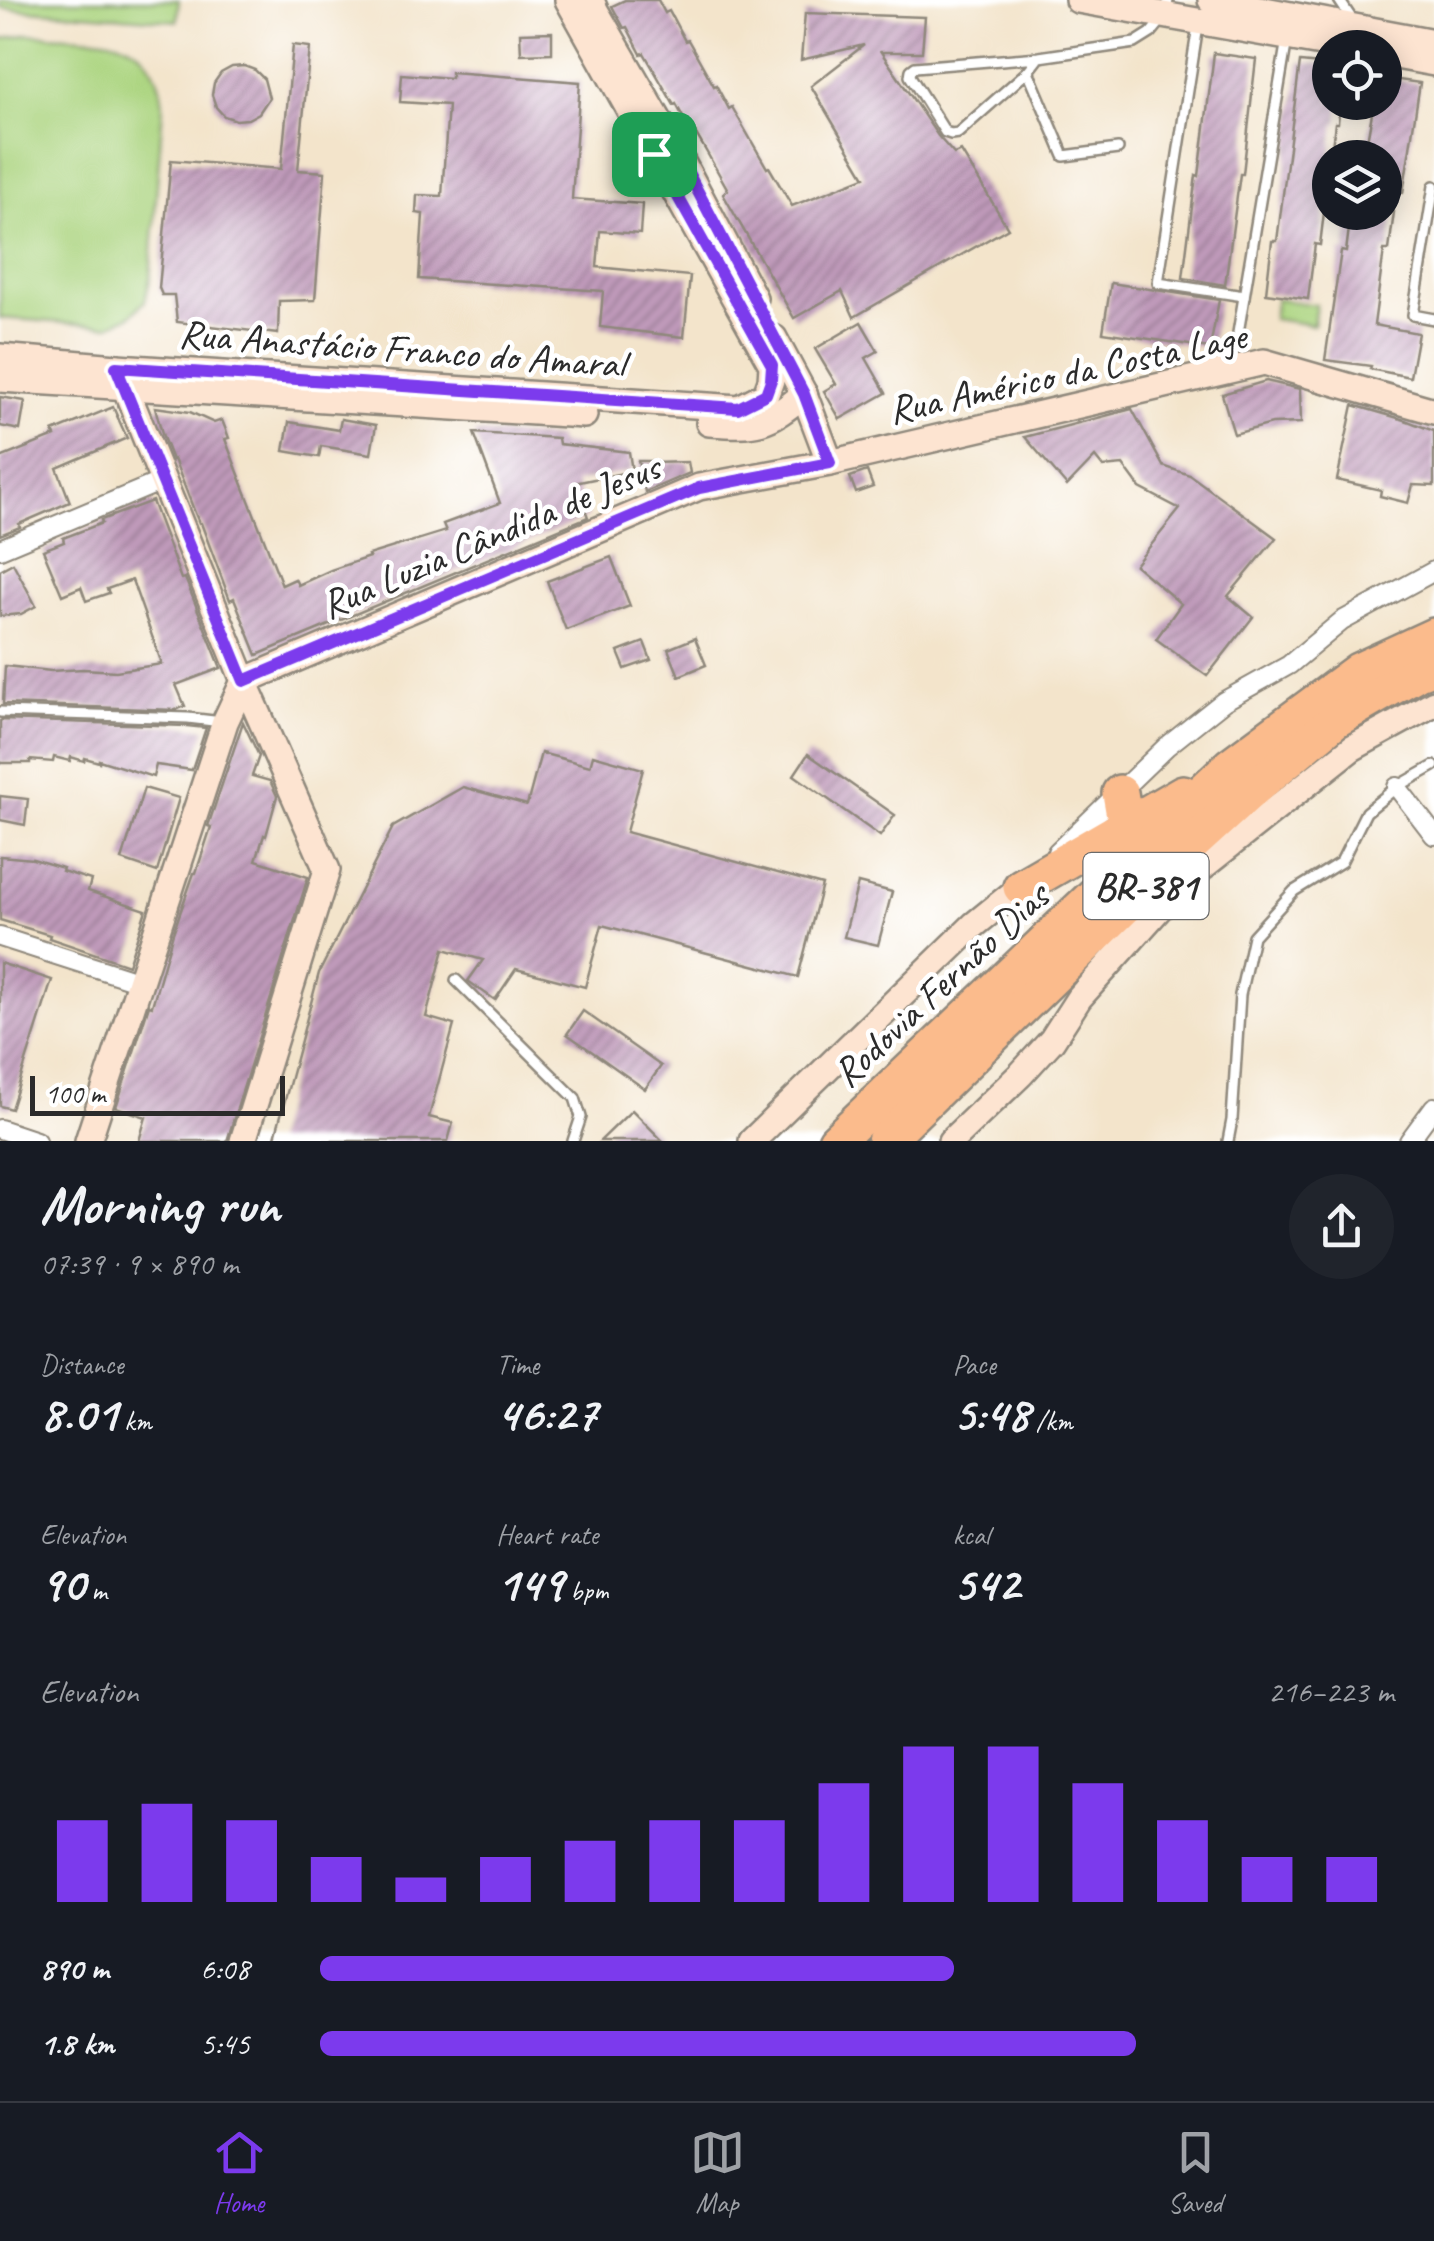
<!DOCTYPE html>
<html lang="en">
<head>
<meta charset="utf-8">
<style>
	body { margin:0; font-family:Caveat,sans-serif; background:#20242c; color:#f1f3f6; height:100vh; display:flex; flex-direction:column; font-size:38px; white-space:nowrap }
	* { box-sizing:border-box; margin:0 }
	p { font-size:32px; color:#9ea1a6 }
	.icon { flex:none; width:55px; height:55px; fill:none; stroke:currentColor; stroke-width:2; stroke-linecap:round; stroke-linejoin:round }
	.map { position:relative; height:1141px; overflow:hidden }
	.panel { display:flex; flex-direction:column; background:#171b24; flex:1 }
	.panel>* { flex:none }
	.buttons { position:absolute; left:1312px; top:30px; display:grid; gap:20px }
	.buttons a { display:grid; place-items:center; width:90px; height:90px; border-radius:50%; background:#171b24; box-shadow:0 5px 25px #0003; font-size:50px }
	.scale { position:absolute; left:30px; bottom:25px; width:255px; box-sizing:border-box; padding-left:10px; border:5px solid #2b2b2b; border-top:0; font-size:28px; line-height:35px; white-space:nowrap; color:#2b2b2b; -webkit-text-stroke:8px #fff; paint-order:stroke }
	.pin { position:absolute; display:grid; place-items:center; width:85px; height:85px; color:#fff; margin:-42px; border-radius:20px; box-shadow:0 5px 15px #0006 }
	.round { display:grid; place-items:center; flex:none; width:105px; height:105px; border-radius:52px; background:#20242c }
	.summary { display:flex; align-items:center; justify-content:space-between; height:170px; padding:0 40px }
	h1 { font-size:55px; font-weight:700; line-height:75px }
	.metrics { display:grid; grid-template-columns:repeat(3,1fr); gap:15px; height:170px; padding:10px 40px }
	.metrics div { display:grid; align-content:center }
	.metrics b { font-size:50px; font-weight:700 }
	.metrics small { font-size:28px; font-weight:400 }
	.metrics p { font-size:28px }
	.chart { height:280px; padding:20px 40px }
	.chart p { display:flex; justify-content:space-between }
	.chart svg { width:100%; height:180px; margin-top:10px; stroke:#7c3aed; stroke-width:6 }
	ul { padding:0 40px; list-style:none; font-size:32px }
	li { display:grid; grid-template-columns:160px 120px 1fr; align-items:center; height:75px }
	li i { height:25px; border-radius:12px; background:#7c3aed }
	.tab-bar { display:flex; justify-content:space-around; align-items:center; height:140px; border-top:2px solid #363941; background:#171b24; font-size:28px; color:#9ea1a6 }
	.tab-bar a { display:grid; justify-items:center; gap:5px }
	.tab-bar .selected { color:#7c3aed }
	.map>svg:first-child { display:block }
	.green { fill:#abd47f; stroke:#6b8055; stroke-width:2.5 }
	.building { fill:url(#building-hatch) }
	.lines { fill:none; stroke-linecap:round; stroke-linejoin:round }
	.lane-casing { stroke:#8f887b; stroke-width:14 }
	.street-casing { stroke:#8f887b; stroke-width:22 }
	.secondary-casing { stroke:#8f887b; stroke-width:30 }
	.highway-casing { stroke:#8f887b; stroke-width:40 }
	.lane { stroke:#fff; stroke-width:9 }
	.street { stroke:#fff; stroke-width:18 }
	.secondary { stroke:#fde4d1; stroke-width:25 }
	.highway { stroke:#fbbb8c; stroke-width:35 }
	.route-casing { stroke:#fff; stroke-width:20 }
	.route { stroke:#7c3aed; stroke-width:12 }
	.labels { text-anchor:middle; stroke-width:9; stroke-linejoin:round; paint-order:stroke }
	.shield { fill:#fff; stroke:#6b6b6b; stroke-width:2.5 }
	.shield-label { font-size:38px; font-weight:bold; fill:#2b2b2b }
	.street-label { font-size:40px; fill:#2b2b2b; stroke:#fff }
</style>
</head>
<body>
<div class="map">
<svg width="1434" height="1141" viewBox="0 0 1434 1141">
	<defs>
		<pattern id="building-hatch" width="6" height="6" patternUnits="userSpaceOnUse" patternTransform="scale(2.5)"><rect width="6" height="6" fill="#bf9aba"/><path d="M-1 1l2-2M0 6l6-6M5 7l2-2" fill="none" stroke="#9b7e97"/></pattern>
	</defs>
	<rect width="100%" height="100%" fill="#fff"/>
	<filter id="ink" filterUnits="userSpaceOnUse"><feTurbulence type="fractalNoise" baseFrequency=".01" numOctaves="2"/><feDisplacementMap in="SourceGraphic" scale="20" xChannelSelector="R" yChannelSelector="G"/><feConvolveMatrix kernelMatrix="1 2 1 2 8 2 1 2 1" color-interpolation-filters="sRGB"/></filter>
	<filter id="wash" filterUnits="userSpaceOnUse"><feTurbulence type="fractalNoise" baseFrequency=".0048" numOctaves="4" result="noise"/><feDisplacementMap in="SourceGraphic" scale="40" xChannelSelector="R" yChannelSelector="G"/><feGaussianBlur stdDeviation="2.25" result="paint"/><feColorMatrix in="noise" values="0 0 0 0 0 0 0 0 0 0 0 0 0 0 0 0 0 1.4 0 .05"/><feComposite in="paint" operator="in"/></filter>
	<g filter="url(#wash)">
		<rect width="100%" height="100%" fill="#f3e4cb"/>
		<!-- green -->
		<g class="green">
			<polygon points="0,0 179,0 177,21 0,8"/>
			<path d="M28,34C53,36 109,35 130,46C152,57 161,82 163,105L150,279L145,301L130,316L107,326L0,318V40Z"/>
			<polygon points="1276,299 1316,305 1313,325 1273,319"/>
		</g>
		<g id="blocks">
			<!-- building -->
			<g class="building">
				<polygon points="625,0 658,0 665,13 669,11 685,41 688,40 714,86 716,85 729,109 732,107 767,168 769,167 792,206 865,177 811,86 864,45 801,60 805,13 925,17 922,52 881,52 938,136 954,154 961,151 1008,228 854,317 842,291 794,318 723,194 728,190 706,151 692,127 689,128 676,104 674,105 644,53 641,54 627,27 624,28 612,6"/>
				<polygon points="552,32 552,53 521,54 520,33"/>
				<polygon points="293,45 310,47 298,170 325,172 315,300 279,301 278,334 177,322 174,295 162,295 159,288 171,160 281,169"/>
				<polygon points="1214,53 1256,59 1243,174 1240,174 1225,285 1183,278 1196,175 1199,176"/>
				<polygon points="1300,62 1330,65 1330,102 1340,102 1338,123 1335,123 1320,245 1315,244 1308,299 1266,293 1272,241 1277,241"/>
				<polygon points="244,66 255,70 264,79 269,98 259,113 248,119 236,120 224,116 216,107 212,95 214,83 221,73 232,67"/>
				<polygon points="451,72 580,82 572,199 642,204 640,234 600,231 597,267 690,276 684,337 600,327 603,291 419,279 423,214 416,213 417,195 442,196 448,105 400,102 402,74 451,78"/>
				<polygon points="1385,78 1420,83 1403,193 1385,191 1385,158 1364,158 1374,102 1385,102"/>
				<polygon points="1351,212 1394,212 1389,250 1384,250 1374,325 1418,333 1410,377 1370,369 1371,366 1325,360 1341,251 1346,252"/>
				<polygon points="1111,283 1219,300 1210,348 1103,332"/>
				<polygon points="861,322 878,351 866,358 886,393 840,419 824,391 836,384 815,349"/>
				<polygon points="1266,381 1300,389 1301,423 1272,424 1234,434 1222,394"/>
				<polygon points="0,397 25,401 20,430 0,426"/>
				<polygon points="1353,405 1405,420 1434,431 1434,486 1413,485 1408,503 1380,496 1381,490 1337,480"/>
				<polygon points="113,407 127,438 57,468 70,502 19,524 20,527 0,535 0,458 55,436 53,432"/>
				<polygon points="155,407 190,412 214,423 222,420 229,438 225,439 282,585 295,579 298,585 331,570 369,557 368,555 446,531 443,524 500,503 474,433 558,438 559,444 629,452 632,471 575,483 588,517 257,655 234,598 230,600 201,523 199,523 174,459 172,460 163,437"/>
				<polygon points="1132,409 1163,466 1190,475 1276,538 1228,596 1253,617 1207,676 1156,639 1181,604 1135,565 1180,509 1140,488 1123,465 1103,467 1095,457 1067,486 1025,437"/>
				<polygon points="341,419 376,425 371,454 321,446 319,457 284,451 289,422 339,430"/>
				<polygon points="638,461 651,461 652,463 688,462 690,473 645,492"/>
				<polygon points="867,471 873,487 856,493 850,477"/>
				<polygon points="152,501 181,579 185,578 221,668 176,685 185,706 176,710 3,704 5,666 51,671 83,669 116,671 162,664 132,580 107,589 109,593 86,601 81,587 62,595 43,550 64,542 63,538 102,523 101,520"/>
				<polygon points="611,557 630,606 566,630 547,581"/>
				<polygon points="13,563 36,606 21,614 0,616 0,570"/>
				<polygon points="695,638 706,665 679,676 668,649"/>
				<polygon points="644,642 651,660 625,669 618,652"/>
				<polygon points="2,720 187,726 206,728 192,770 156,765 153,777 99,760 99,762 85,758 84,761 71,757 70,761 54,757 53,762 30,760 30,763 0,763 0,721"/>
				<polygon points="243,722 259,756 252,776 270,781 277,796 266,836 264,835 256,860 308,877 227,1141 139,1141 146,1117 116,1107 149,1005 152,1006 173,933 194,873 196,873 211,827 208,826"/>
				<polygon points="541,753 590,766 593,755 643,769 626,832 822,885 798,977 602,925 585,987 516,969 495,1000 468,981 483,960 444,949 426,1017 454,1025 429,1117 453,1123 448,1141 274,1141 319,973 393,827 463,787 527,805"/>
				<polygon points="808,754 895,815 880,836 794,775"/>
				<polygon points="144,788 179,798 157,872 122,860"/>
				<polygon points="0,796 28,799 25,825 0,820"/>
				<polygon points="0,856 33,859 63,868 62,871 91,880 88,891 146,910 128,965 49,938 50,935 0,920"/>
				<polygon points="858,883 892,892 878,945 844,937"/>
				<polygon points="0,963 52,980 11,1109 0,1106"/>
				<polygon points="583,1011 661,1066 645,1089 567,1034"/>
				<polygon points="632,1110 663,1141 600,1141"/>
			</g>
		</g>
	</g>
	<g filter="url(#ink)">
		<use href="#blocks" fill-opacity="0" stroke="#8f887b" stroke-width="2.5"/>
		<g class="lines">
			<!-- lane casing -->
			<g class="lane-casing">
				<g id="lane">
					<polyline points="1339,0 1353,21"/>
					<polyline points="1198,26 1158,283 1244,296"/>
					<polyline points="1039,57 1028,71 958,133 951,134 945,132 910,76 911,70 915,67 1039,57 1135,43 1151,33 1166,15 1168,0"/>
					<polyline points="1028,71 1064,156 1118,149"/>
					<polyline points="1434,186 1413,315 1434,319"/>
					<polyline points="1238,333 1287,39"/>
					<polyline points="0,712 188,718 222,722"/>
					<polyline points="456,980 575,1098 581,1117 573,1141"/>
					<polyline points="1228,1141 1232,1120 1240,995 1253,936 1294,891 1341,862 1366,812 1397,787 1434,766"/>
				</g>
			</g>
			<!-- street casing -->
			<g class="street-casing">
				<g id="street">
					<polyline points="0,549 162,481"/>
					<polyline points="1397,787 1434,835"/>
					<polyline points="1057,852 1166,747 1224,701 1289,665 1342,621 1434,571"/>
					<polyline points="0,937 140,982"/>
					<polyline points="0,1129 36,1141"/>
					<polyline points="1409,1141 1434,1107"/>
				</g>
			</g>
			<!-- secondary casing -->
			<g class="secondary-casing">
				<g id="secondary">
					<polyline points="591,0 595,10 672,143 754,298"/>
					<polyline points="1078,0 1349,48"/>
					<polyline points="1211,0 1434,42"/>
					<polyline points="1385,54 1434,63"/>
					<polyline points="774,338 804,394 830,463"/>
					<polyline points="0,357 117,367 739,408 766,394 771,380 772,365 568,0"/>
					<polyline points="117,367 244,681 327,870 243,1141"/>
					<polyline points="0,379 584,415"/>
					<path d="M709,423C757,426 766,426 804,394"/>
					<polyline points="88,1141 225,722 244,681 699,487 830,463 1264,362 1434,411"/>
					<polyline points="752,1141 974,925 1021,887"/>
					<polyline points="951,1141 1020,1075 1052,1040 1079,998 1182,883 1352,748 1434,703"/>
				</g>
			</g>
			<!-- highway casing -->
			<g class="highway-casing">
				<g id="highway">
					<polyline points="1120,793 1123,810 1129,814 1145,815"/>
					<polyline points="1021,887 1183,793"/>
					<polyline points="836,1141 1231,765 1358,671 1434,636"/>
					<polyline points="885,1141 1146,886 1247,794 1335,720 1418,672 1434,666"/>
				</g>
			</g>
			<!-- lane -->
			<use href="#lane" class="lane"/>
			<!-- street -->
			<use href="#street" class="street"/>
			<!-- secondary -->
			<use href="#secondary" class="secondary"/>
			<!-- highway -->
			<use href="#highway" class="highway"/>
		</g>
	</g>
	<g class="lines" filter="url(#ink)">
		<!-- route casing -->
		<g class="route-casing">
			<polygon id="route" points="672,142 804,394 830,463 699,488 244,681 116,367 738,408 766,394 771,380 772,365 654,154"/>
		</g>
		<!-- route -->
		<use href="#route" class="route"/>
	</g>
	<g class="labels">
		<!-- shield labels -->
		<rect class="shield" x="1083.5" y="853" width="125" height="66" rx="8"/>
		<g class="shield-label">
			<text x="1146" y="899">BR-381</text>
		</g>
		<!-- street labels -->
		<g class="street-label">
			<text transform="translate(402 348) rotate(4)" y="14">Rua Anastácio Franco do Amaral</text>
			<text transform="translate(1067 372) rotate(-12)" y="14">Rua Américo da Costa Lage</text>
			<text transform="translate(490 535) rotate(-23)" y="14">Rua Luzia Cândida de Jesus</text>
			<text transform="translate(940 984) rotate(-43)" y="14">Rodovia Fernão Dias</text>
		</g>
	</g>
</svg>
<div class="buttons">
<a><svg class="icon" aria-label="locate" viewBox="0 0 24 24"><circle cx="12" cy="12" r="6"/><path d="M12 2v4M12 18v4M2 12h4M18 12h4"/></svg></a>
<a><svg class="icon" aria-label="layers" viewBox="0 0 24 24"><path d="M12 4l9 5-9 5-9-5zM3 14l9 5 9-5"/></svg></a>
</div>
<div class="scale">100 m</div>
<div class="pin" style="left:654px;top:154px;background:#1e9e55"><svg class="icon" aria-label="arrive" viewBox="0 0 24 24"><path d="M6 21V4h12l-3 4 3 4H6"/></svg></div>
</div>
<section class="panel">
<div class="summary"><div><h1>Morning run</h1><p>07:39 · 9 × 890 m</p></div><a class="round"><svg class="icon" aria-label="share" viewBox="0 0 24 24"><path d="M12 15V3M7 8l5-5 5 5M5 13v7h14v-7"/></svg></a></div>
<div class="metrics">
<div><p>Distance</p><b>8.01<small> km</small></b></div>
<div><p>Time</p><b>46:27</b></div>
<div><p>Pace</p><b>5:48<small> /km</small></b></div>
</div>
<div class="metrics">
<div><p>Elevation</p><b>90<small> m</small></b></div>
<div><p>Heart rate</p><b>149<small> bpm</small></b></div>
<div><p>kcal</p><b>542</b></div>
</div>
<div class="chart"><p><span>Elevation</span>216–223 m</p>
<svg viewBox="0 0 160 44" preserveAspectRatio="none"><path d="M5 44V24M15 44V20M25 44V24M35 44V33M45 44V38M55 44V33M65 44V29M75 44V24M85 44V24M95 44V15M105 44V6M115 44V6M125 44V15M135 44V24M145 44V33M155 44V33"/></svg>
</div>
<ul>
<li><b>890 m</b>6:08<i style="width:59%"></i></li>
<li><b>1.8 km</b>5:45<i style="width:76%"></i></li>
</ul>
</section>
<nav class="tab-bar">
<a class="selected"><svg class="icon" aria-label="home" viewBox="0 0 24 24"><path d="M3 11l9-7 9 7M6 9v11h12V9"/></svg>Home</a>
<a><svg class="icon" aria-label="map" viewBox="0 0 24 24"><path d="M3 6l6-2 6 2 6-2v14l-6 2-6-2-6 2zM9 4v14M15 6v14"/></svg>Map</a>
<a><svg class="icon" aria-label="saved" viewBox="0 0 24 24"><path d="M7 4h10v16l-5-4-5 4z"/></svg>Saved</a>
</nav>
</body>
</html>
